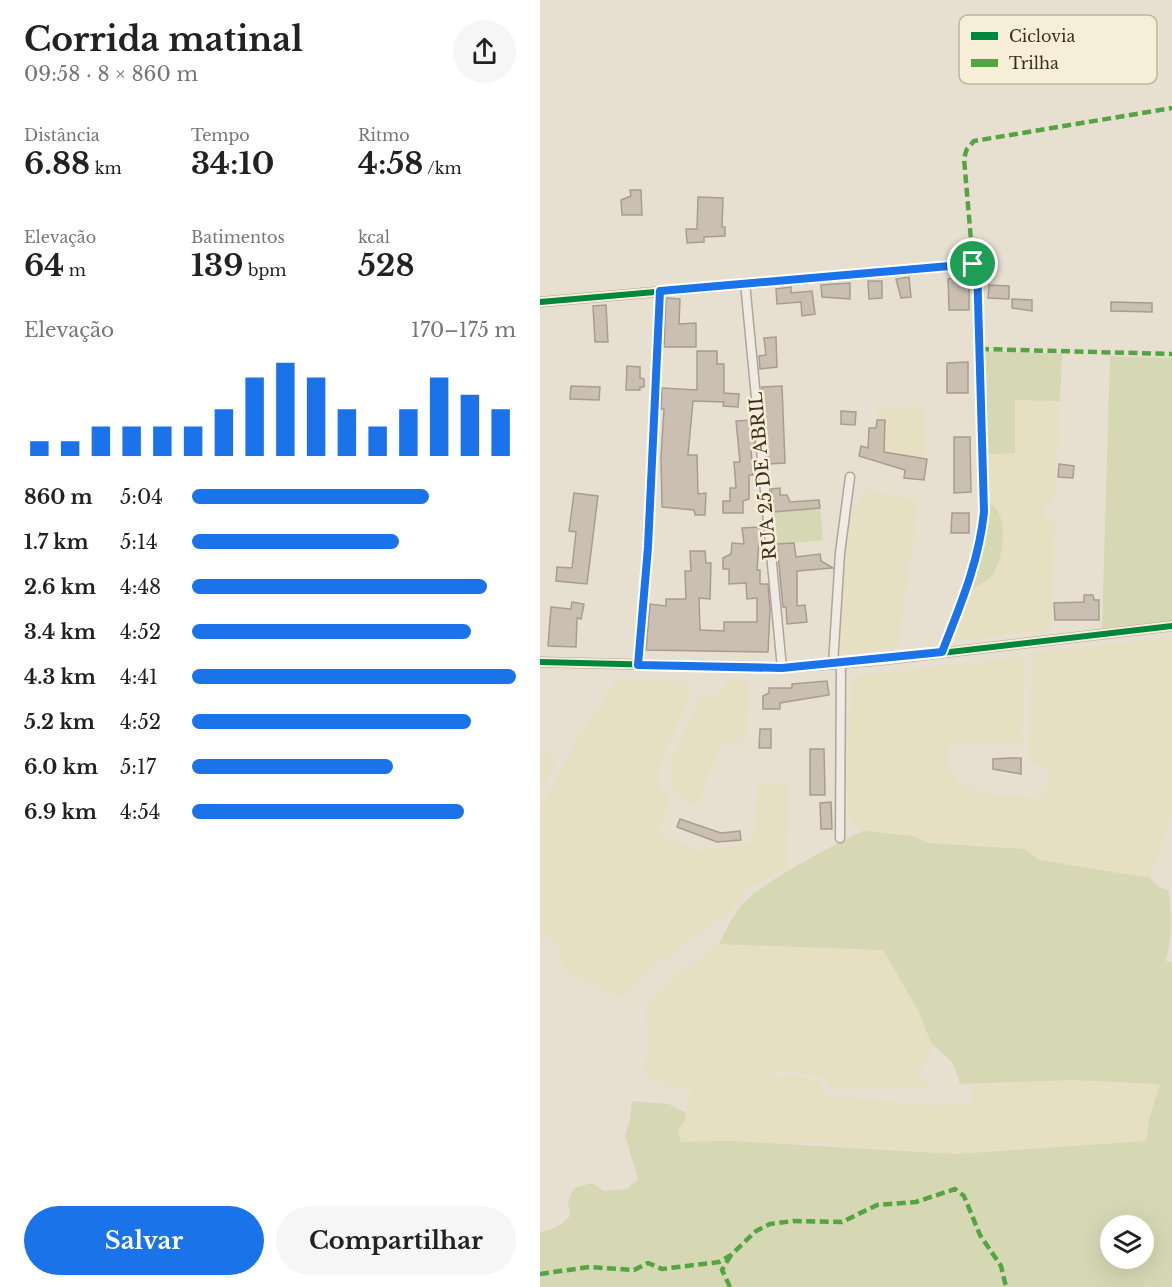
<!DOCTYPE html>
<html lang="pt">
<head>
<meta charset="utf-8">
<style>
	body { margin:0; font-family:"Libre Baskerville",serif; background:#f6f6f6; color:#222; height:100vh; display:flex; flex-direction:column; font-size:22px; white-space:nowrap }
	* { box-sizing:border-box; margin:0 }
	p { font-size:20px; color:#767676 }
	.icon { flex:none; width:33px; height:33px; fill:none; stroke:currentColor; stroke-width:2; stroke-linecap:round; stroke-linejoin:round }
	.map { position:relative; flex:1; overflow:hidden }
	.drawer { display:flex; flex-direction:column; background:#fff; width:540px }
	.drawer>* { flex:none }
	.fabs { position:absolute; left:560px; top:1215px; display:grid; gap:12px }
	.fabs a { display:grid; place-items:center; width:54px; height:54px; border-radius:50%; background:#fff; box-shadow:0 6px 24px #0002; font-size:30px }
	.pin { position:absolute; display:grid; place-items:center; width:51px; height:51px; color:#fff; margin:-26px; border:3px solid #fff; border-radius:50%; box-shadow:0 2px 6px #0007 }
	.round { display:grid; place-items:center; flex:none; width:63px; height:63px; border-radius:32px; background:#f6f6f6 }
	.summary { display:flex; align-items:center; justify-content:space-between; height:102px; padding:0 24px }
	h1 { font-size:33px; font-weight:700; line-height:45px }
	.stats { display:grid; grid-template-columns:repeat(3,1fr); gap:9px; height:102px; padding:6px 24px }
	.stats div { display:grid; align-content:center }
	.stats b { font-size:30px; font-weight:700 }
	.stats small { font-size:16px; font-weight:400 }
	.stats p { font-size:16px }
	.chart { height:168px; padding:12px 24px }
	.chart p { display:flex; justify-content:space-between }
	.chart svg { width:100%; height:108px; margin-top:6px; stroke:#1a73e8; stroke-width:6 }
	.action { display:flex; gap:12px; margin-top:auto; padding:12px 24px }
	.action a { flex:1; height:69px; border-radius:36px; background:#1a73e8; color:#fff; font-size:24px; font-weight:700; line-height:69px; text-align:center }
	.action a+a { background:#f6f6f6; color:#222 }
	ul { padding:0 24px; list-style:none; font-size:20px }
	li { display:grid; grid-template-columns:96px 72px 1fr; align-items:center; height:45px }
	li i { height:15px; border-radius:8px; background:#1a73e8 }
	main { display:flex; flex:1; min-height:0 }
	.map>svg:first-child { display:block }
	.farmland { fill:#e6dfc2 }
	.green { fill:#d6d7b3; fill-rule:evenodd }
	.building { fill:#cbbfb2; stroke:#a89c90; stroke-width:1.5 }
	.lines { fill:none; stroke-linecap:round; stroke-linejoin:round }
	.street-casing { stroke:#ada599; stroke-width:11 }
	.street { stroke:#efebe3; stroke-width:8 }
	.quiet { stroke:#54a441; stroke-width:4.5; stroke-dasharray:9 4.5; stroke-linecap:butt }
	.cycleway-casing { stroke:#f7eed8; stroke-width:10 }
	.cycleway { stroke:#00873e; stroke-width:6 }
	.route-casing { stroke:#fff; stroke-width:12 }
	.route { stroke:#1a73e8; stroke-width:8 }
	.labels { text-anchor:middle; stroke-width:5; stroke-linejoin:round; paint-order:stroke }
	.street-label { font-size:18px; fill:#3d2e20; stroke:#f7eed8 }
	.key { fill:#f7eed8; stroke:#bfb4a1; stroke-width:1.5 }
	.key-label { font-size:16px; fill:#3d2e20 }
</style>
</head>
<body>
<main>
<section class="drawer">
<div class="summary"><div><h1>Corrida matinal</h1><p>09:58 · 8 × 860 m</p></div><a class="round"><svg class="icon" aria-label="share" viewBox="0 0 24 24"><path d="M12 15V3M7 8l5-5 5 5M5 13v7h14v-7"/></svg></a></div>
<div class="stats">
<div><p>Distância</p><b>6.88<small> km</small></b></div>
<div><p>Tempo</p><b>34:10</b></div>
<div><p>Ritmo</p><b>4:58<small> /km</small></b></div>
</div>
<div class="stats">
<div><p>Elevação</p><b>64<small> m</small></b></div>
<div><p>Batimentos</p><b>139<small> bpm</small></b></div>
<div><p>kcal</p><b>528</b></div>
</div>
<div class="chart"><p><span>Elevação</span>170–175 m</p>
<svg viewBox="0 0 160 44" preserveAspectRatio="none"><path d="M5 44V38M15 44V38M25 44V32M35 44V32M45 44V32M55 44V32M65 44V25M75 44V12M85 44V6M95 44V12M105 44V25M115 44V32M125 44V25M135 44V12M145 44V19M155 44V25"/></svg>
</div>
<ul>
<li><b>860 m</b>5:04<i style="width:73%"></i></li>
<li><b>1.7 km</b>5:14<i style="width:64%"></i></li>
<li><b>2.6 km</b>4:48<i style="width:91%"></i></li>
<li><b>3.4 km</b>4:52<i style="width:86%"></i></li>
<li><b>4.3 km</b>4:41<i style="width:100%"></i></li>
<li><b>5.2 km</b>4:52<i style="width:86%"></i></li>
<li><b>6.0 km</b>5:17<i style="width:62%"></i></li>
<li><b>6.9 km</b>4:54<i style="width:84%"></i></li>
</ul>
<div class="action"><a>Salvar</a><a>Compartilhar</a></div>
</section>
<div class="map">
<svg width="632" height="1287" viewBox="0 0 632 1287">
	<rect width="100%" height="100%" fill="#e7e0d1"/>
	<!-- farmland -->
	<g class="farmland">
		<polygon points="475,399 520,401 515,494 503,511 505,517 515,519 511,630 415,641 412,635 430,591 448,579 455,570 463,520 453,505 448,504 449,454 475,453"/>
		<polygon points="337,405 384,409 386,457 344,451 345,420 337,420"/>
		<polygon points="330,490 373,500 378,504 358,649 299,655 302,571 309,520 313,507"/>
		<polygon points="632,638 632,812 610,878 500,860 493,854 388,843 373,836 323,831 311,821 308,817 310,686 315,676 480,657 484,660 482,742 409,742 407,756 413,776 420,784 443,794 505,798 508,774 506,769 491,761 489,755 491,658 495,652"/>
		<polygon points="78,678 140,682 150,690 150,697 118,767 120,786 130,800 117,834 159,851 210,844 216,820 217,783 248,783 247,867 208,888 189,912 108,970 89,994 78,997 24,970 19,945 0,933 0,829 2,806 36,743"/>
		<polygon points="190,678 200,678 208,684 207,731 198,741 181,743 159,801 156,805 149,805 132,787 131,762 162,691 166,697 175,698"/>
		<polygon points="0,748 17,759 0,792"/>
		<polygon points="179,944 343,950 378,1010 391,1043 391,1055 383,1063 380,1076 390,1087 297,1090 290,1088 285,1078 249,1070 226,1074 215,1081 251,1075 279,1082 282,1093 288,1096 395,1105 430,1104 432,1085 533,1080 620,1084 610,1116 606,1141 417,1154 263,1143 141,1142 138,1129 146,1118 147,1101 153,1090 127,1087 103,1072 109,1046 105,1015 108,1004 118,992"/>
	</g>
	<!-- green -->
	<g class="green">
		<polygon points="443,351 522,354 520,401 475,400 475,453 449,454"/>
		<polygon points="570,356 632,358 632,621 562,628"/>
		<path d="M448,504C471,511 464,559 452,575C445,584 433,585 428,596L445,540Z"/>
		<polygon points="280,508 283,540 235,545 233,512"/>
		<path d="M323,831L373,836L388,843L484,849L500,860L610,878L619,887L628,890C632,915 632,936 626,961L632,962V1287H0V1232C13,1230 22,1225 30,1216L28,1201L34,1188L52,1183L64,1191L87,1189L98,1179L85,1135L90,1120L92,1101L129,1104L145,1112L146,1118L138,1130L141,1142L191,1141L417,1154L606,1141L610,1116L620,1084L533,1080L420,1084L413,1063L391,1043L378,1010L343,950L179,944C186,931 191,918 200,907C220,883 293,845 323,831ZM570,1226H603V1258H570Z"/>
	</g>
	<!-- building -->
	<g class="building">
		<polygon points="90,190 101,190 102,215 82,215 81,200 91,196"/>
		<polygon points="158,197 183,198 182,227 185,227 185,236 164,237 164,242 147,243 146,229 157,229"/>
		<polygon points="429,272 429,310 409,310 408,279 414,278 413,273"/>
		<polygon points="369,277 371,297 361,298 356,279"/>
		<polygon points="328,281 342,281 342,298 329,299"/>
		<polygon points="310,283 310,299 282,297 281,285"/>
		<polygon points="449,285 469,286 469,299 448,298"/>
		<polygon points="251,287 251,293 272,291 275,314 262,316 261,302 237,304 236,289"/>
		<polygon points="126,298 140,299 139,324 156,323 156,347 124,347"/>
		<polygon points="472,299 492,300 492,311 472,308"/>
		<polygon points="571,302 612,303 612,312 571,311"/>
		<polygon points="66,305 68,342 55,342 53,306"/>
		<polygon points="236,337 237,367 220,369 219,356 226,355 224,338"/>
		<polygon points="157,351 177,351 177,364 184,364 184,393 199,394 198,407 183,406 184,402 153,401 148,455 157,455 158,494 166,493 165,515 155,515 154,510 122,507 121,457 124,409 121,409 122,388 157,390"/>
		<polygon points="428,362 428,393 407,393 407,363"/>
		<polygon points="87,366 100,367 100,378 104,379 104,387 100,387 100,390 86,390"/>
		<polygon points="31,386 60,387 59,400 30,399"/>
		<polygon points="242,386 245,463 229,464 222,387"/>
		<polygon points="301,411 316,412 315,425 301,424"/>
		<polygon points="212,420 215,449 211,450 213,475 209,475 209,499 203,501 203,513 183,513 183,501 190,501 190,488 196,488 194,462 200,462 196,421"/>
		<polygon points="337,420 345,420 344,452 387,459 384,480 364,478 365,470 319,456 321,446 328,448 329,428 336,428"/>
		<polygon points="414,437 430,437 431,492 414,493"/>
		<polygon points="519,464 534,466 533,478 518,477"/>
		<polygon points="240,488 240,495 247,495 250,502 279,500 280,508 233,512 231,489"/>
		<polygon points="34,493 58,496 47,584 16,581 17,567 32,568 36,532 29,531"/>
		<polygon points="412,513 429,513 429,533 411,533"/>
		<polygon points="220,527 217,570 220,570 220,584 228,584 230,609 228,652 106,650 110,604 126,606 126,599 146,599 145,571 151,571 150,551 165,551 166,563 171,563 170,599 159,598 160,630 184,631 184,622 217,622 217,598 207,599 206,583 189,584 189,569 183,569 183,558 191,554 192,543 204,544 202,528"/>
		<polygon points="254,543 256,557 280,554 281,561 293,568 257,571 257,606 265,605 267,622 247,624 246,607 243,607 237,544"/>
		<polygon points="544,595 553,595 554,600 559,600 559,620 515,620 514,603 544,602"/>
		<polygon points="32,602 44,604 41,619 37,618 36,647 8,646 11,607 31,609"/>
		<polygon points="287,681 289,695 240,703 240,709 223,709 223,696 229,693 229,688 252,688 252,684"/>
		<polygon points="220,729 231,729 231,748 219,748"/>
		<polygon points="270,749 284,749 285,795 270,795"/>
		<polygon points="470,758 481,758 481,774 453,769 453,759"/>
		<polygon points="291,802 292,829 281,829 280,803"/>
		<polygon points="140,819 181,833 200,831 201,840 177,842 137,827"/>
	</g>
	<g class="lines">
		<!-- street casing -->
		<g class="street-casing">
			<g id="street">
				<polyline points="205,283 242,668"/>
				<path d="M0,302L437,264L444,512C439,562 420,606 402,652"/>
				<polyline points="0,662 242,668 342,660 632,626"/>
				<polyline points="293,664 300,553 310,477"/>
				<polyline points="98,665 108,547 120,291"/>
				<polyline points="300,838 301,663"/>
			</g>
		</g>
		<!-- street -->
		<use href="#street" class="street"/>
		<!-- quiet -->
		<g class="quiet">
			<polyline points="433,264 424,158 427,149 434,141 632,108"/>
			<polyline points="440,349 632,354"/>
			<polyline points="0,1274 49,1267 94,1270 108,1263 122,1269 179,1262 191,1255 216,1231 230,1224 253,1221 302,1222 337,1205 376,1202 415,1189 424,1196 440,1235 461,1266 466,1287"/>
			<polyline points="190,1287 182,1270 191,1255"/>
		</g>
		<!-- cycleway casing -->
		<g class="cycleway-casing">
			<g id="cycleway">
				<path d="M0,302L437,264L444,512C439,562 420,606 402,652"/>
				<polyline points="0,662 242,668 342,660 632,626"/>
			</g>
		</g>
		<!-- cycleway -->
		<use href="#cycleway" class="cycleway"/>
	</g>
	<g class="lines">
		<!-- route casing -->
		<g class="route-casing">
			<path id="route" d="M433,264H437L444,512C439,562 420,606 402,652L242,668L98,665L108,547L120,291Z"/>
		</g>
		<!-- route -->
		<use href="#route" class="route"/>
	</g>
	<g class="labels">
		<!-- street labels -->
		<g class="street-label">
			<text transform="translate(223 476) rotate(-95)" y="6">RUA 25 DE ABRIL</text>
		</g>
	</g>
	<!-- legend -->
	<rect x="419" y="15" width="198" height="69" rx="9" class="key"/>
	<rect x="431" y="32" width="27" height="8" fill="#00873e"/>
	<rect x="431" y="59" width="27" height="8" fill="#54a441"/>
	<g class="key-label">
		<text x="469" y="42">Ciclovia</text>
		<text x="469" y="69">Trilha</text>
	</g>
</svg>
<div class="fabs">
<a><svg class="icon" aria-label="layers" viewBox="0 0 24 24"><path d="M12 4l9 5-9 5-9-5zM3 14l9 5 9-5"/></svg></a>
</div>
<div class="pin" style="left:433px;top:264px;background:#1e9e55"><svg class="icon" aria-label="arrive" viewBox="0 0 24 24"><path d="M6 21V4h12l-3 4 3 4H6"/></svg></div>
</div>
</main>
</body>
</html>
